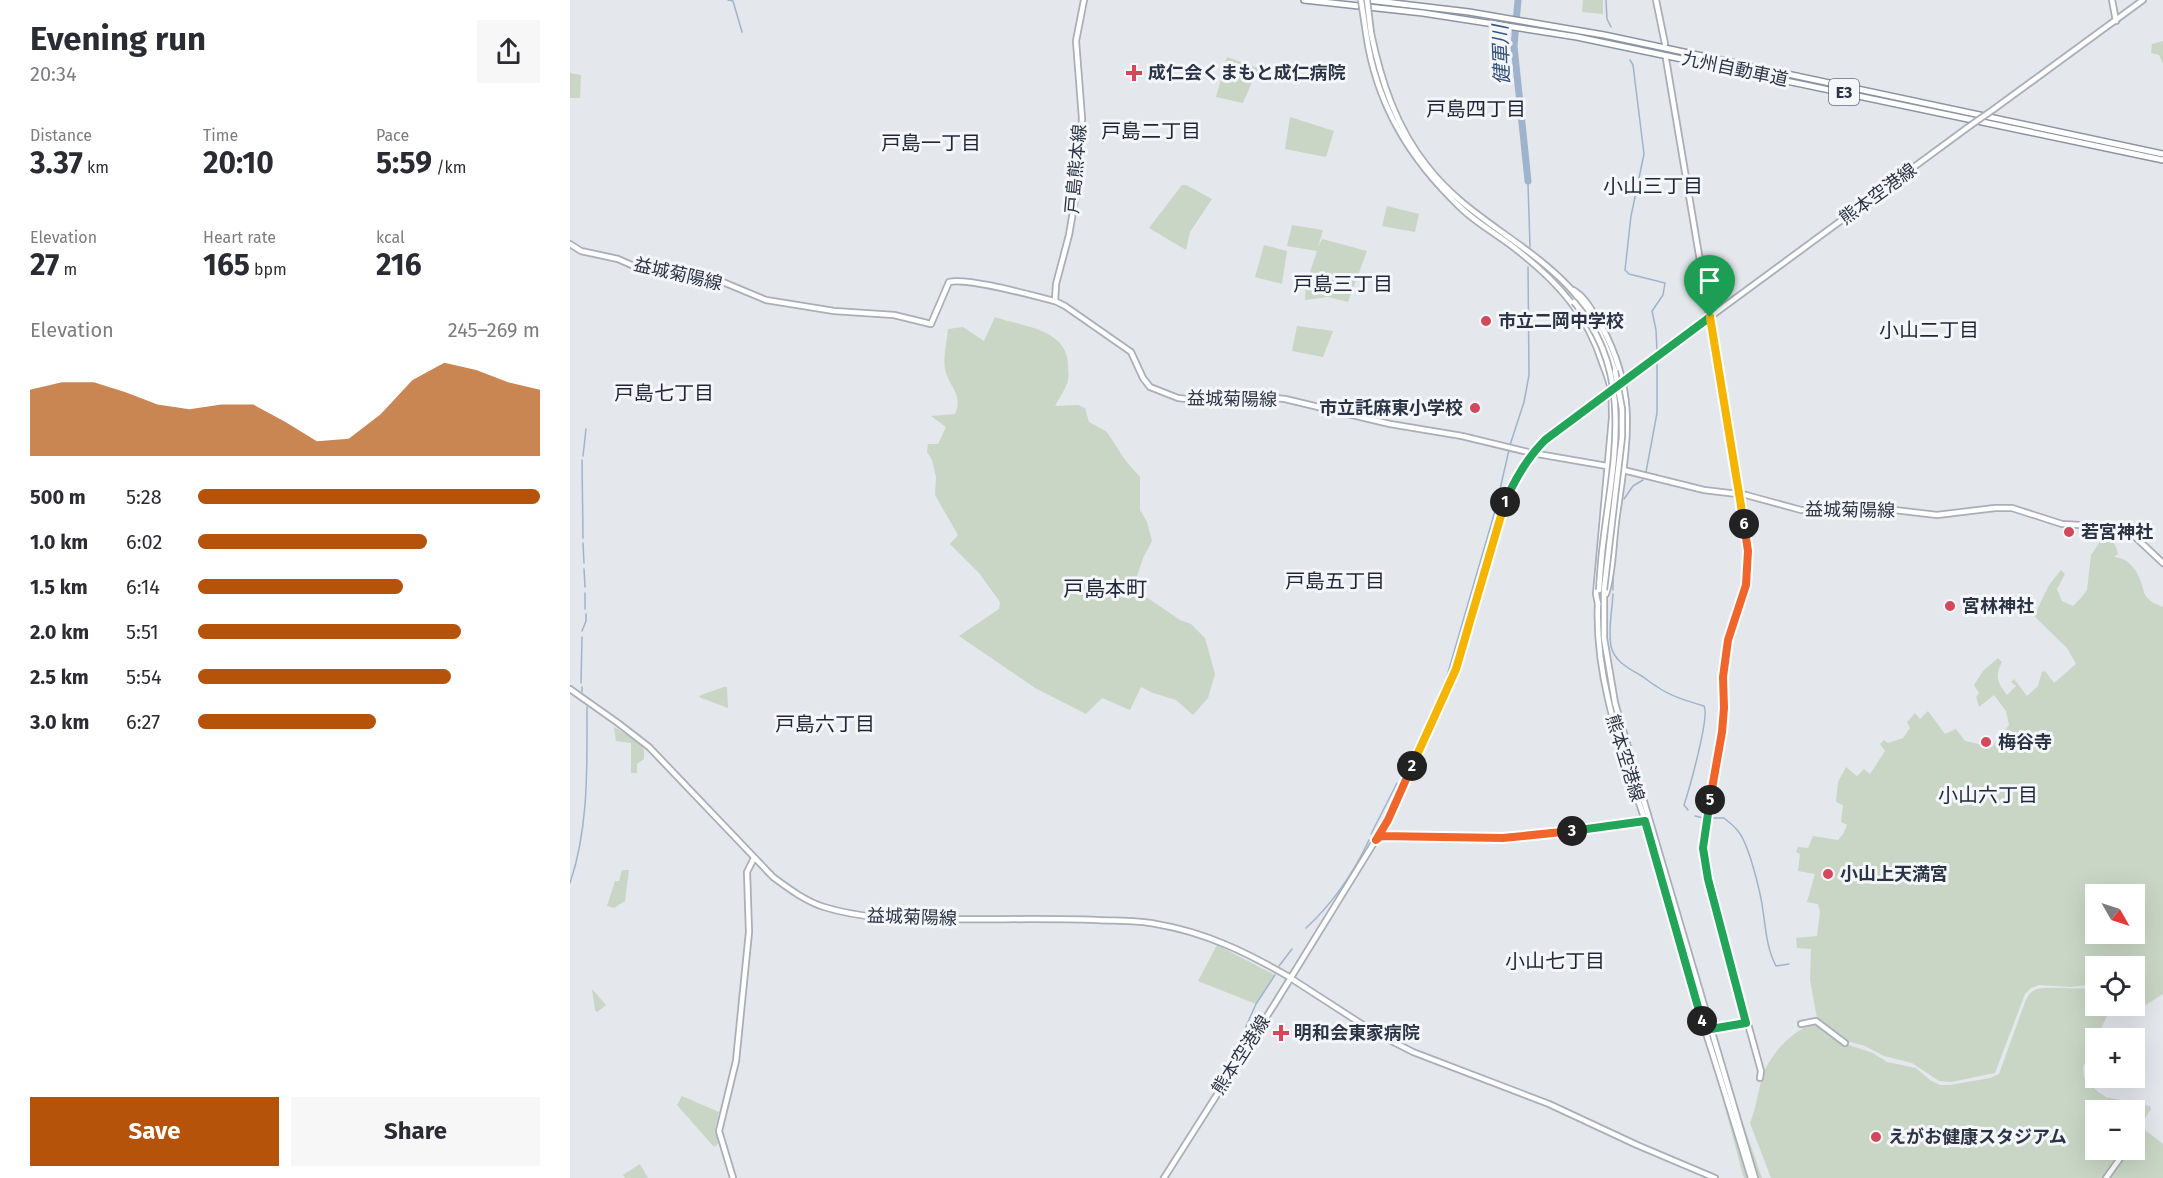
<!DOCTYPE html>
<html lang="en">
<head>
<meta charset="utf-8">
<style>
	body { margin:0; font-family:"Fira Sans","Noto Sans JP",sans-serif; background:#f7f7f7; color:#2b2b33; height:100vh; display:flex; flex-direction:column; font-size:22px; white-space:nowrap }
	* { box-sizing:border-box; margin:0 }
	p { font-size:20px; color:#7c7c81 }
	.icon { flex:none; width:33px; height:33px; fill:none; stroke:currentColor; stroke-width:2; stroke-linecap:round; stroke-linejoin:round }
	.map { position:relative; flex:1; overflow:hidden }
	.panel { display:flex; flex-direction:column; background:#fff; width:570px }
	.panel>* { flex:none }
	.needle { width:39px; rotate:129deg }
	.fabs { position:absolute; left:1515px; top:884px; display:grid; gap:12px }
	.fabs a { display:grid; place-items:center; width:60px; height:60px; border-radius:0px; background:#fff; box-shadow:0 6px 24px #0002; font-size:30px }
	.pin { position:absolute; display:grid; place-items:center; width:51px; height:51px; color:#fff; margin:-62px -26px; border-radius:50% 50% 50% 0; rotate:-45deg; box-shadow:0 0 6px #0007 }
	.pin .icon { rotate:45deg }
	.km { position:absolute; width:30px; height:30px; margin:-15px; border-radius:50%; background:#222; color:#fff; font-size:16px; line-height:30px; text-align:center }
	.round { display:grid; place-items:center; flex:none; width:63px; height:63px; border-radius:0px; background:#f7f7f7 }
	.head { display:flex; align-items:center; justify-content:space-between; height:102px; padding:0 30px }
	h1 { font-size:33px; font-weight:700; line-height:45px }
	.metrics { display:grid; grid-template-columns:repeat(3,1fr); gap:9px; height:102px; padding:6px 30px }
	.metrics div { display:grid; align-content:center }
	.metrics b { font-size:30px; font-weight:700 }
	.metrics small { font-size:16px; font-weight:400 }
	.metrics p { font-size:16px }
	.chart { height:168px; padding:12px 30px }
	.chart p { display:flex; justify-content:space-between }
	.chart svg { width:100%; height:108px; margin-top:6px; fill:#b45309; opacity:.7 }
	.cta { display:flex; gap:12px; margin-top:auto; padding:12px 30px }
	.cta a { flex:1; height:69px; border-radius:0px; background:#b45309; color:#fff; font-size:24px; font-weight:700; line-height:69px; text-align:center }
	.cta a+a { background:#f7f7f7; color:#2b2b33 }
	ul { padding:0 30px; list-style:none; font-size:20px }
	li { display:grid; grid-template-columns:96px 72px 1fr; align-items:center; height:45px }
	li i { height:15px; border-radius:8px; background:#b45309 }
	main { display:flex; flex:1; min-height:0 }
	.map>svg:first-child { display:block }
	.green { fill:#c9d6c5; fill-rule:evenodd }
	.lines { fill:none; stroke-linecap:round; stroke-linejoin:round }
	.stream { stroke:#9fb4cc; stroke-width:1.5 }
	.river { stroke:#9fb4cc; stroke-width:7 }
	.secondary-casing { stroke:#a9aeb7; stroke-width:8 }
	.highway-casing { stroke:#8b94a3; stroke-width:8 }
	.secondary { stroke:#fff; stroke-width:4.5 }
	.highway { stroke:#fff; stroke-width:5 }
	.secondary-bridge-casing { stroke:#a9aeb7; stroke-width:8; stroke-linecap:butt }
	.secondary-bridge { stroke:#fff; stroke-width:4.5 }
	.split-1-casing { stroke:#fff; stroke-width:12 }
	.split-2-casing { stroke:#fff; stroke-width:12 }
	.split-3-casing { stroke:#fff; stroke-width:12 }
	.split-4-casing { stroke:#fff; stroke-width:12 }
	.split-5-casing { stroke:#fff; stroke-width:12 }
	.split-6-casing { stroke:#fff; stroke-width:12 }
	.split-7-casing { stroke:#fff; stroke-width:12 }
	.split-1 { stroke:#22a559; stroke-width:8 }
	.split-2 { stroke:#f5b400; stroke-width:8 }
	.split-3 { stroke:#f0652b; stroke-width:8 }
	.split-4 { stroke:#22a559; stroke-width:8 }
	.split-5 { stroke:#22a559; stroke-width:8 }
	.split-6 { stroke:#f0652b; stroke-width:8 }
	.split-7 { stroke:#f5b400; stroke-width:8 }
	.poi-dot { fill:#d1495b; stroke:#f4f6f9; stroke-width:2 }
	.labels { text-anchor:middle; stroke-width:6; stroke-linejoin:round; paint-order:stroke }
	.shield { fill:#f4f6f9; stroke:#676e7b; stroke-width:1.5 }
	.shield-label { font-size:16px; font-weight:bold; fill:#2b3445 }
	.street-label { font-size:18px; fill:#2b3445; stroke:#f4f6f9 }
	.poi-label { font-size:18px; font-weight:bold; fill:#2b3445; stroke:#f4f6f9; text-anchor:start }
	.water-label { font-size:20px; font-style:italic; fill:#34527a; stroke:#f4f6f9 }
	.neighbourhood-label { font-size:20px; fill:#1d2536; stroke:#f4f6f9 }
	.quarter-label { font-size:21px; fill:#1d2536; stroke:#f4f6f9 }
</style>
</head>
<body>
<main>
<section class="panel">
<div class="head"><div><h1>Evening run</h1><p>20:34</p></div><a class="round"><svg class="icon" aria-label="share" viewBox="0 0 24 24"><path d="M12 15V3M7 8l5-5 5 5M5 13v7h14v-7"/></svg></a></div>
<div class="metrics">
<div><p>Distance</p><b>3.37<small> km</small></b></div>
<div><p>Time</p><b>20:10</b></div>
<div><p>Pace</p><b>5:59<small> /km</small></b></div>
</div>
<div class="metrics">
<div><p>Elevation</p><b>27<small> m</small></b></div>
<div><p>Heart rate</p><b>165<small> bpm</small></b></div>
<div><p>kcal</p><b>216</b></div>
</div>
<div class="chart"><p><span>Elevation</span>245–269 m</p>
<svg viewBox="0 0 160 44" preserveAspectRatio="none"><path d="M0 44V17L10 14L20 14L30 18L40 23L50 25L60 23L70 23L80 30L90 38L100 37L110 27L120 13L130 6L140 9L150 14L160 17V44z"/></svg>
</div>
<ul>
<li><b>500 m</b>5:28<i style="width:100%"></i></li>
<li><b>1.0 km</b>6:02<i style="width:67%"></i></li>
<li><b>1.5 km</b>6:14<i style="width:60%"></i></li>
<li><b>2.0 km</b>5:51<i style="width:77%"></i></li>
<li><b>2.5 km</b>5:54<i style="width:74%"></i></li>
<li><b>3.0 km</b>6:27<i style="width:52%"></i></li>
</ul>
<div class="cta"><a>Save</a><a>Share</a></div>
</section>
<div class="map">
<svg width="1593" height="1178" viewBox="0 0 1593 1178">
	<rect width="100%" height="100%" fill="#e4e7ec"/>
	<!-- green -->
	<g class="green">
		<polygon points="1013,0 1033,0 1033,14 1012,12"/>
		<polygon points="1593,41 1593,64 1589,55 1581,53 1582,44"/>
		<polygon points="657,57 688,68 673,103 646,97"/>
		<polygon points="0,73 11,75 10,98 0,98"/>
		<polygon points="720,117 764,131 756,157 715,149"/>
		<polygon points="612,185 616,185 642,199 620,232 616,250 579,228"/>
		<polygon points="817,206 849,214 845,232 812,226"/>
		<polygon points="722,225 753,230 748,247 752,239 797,251 778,302 758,297 735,300 736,284 747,251 717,246"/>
		<polygon points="694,245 717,251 712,284 685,277"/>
		<path d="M425,317C452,327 498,328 498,366C498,370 499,376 498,380C496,389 489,398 485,406L508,405L515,408L519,422L537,432L555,460L570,477V510L577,522L582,541L573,558L563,588L610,620L621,624L635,638L645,674L638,698L623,715L606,700L583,693L571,687L560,710L532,698L516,714L465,688L389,636L429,609L430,602L409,573L380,544L388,535L365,495L366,477L362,460L357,452L358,444H368L376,427L361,416L385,414C394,394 378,386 375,369C373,357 377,341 378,329L393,327L414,341Z"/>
		<polygon points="727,326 763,331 753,357 722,351"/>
		<path d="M1535,528C1539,536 1547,545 1548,554L1544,557C1558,558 1566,568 1571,582C1573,587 1573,592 1576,596C1580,602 1586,604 1593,607V994L1568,1010L1557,1005H1564V966H1526L1525,984L1500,987L1469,985L1461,988L1455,994L1425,1073L1381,1082L1369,1081L1342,1063L1314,1056L1295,1046L1273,1040L1247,1018L1240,980L1241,949L1227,948L1226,938L1247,936L1250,912L1248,904L1237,902L1245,874L1228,871L1230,854L1226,852L1228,847L1238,848L1243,836L1268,840L1273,834L1277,825L1271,822L1273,805L1266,802L1268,782L1276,767L1287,776L1294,769L1300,774L1315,751L1310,744L1314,740L1318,743L1333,738L1340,728L1337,722L1345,713L1350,719L1358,711L1375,734L1386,729L1395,741L1422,747L1439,725L1436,711L1424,695L1409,707L1406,697L1409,693L1404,685L1413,671L1428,658L1432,662C1424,676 1428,683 1437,695L1446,686L1441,682L1444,679L1457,696L1468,686L1472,672L1475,671L1484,683L1506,664L1497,648L1464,616L1479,585L1491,570L1495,574L1487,589L1492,601L1503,606L1511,598L1517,590L1521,555L1529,543L1527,529ZM1526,894H1564V933H1526Z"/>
		<polygon points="154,687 157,687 158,708 129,697 131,695"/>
		<polygon points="44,727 65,740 74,749 74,759 67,764 67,773 61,773 61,743 46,741"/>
		<polygon points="52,870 59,870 55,901 44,908 37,906 45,881 49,881"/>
		<polygon points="647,945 705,975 686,1004 628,981"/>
		<path d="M1525,988L1526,1005H1542L1513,1067L1514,1077L1528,1092L1536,1097L1580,1106L1581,1109L1570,1126L1593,1144V1178H1201L1180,1123C1187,1106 1188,1089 1194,1072C1203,1051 1223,1031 1244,1023L1270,1042L1303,1053L1317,1062L1346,1068L1360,1080L1370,1085H1380L1420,1078L1429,1074L1455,1002C1458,996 1461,990 1468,989C1484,986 1507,990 1525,988ZM1526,1110H1564V1149H1526Z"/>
		<polygon points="22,989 36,1005 27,1012 25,1010"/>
		<polygon points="1139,1047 1179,1178 1174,1178 1172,1172"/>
		<polygon points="112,1096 149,1112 145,1129 149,1143 144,1147 107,1105"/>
		<polygon points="1170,1117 1171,1117 1192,1178 1188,1178"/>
		<polygon points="70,1164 78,1178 55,1178 53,1175"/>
	</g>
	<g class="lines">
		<!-- stream -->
		<g class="stream">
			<polyline points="158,0 163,1 172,32"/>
			<polyline points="1036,0 1037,19 1041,27"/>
			<polyline points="1060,60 1063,65 1074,154 1061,216 1055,270 1059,274 1095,283 1093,295 1082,311 1086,330 1087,352"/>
			<polyline points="958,184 960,247"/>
			<polyline points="940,445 954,402 959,375 958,267"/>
			<polyline points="13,456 16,429"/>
			<polyline points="12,460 13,538"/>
			<polyline points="1076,472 1087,413 1087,361"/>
			<polyline points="1054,499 1063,486 1073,480"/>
			<polyline points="1047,532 1051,505"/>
			<polyline points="13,543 14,563"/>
			<polyline points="14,569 15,587"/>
			<polyline points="1043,576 1043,590"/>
			<polyline points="15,593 15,609"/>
			<path d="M1043,594C1042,612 1038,629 1041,646C1044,661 1058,668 1070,675C1076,678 1080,683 1086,686C1100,696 1117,701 1134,706C1140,716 1119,790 1114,805L1118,810"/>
			<polyline points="12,631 16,621 16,614"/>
			<polyline points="877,676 925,511 939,450"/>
			<polyline points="11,683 12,637"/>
			<polyline points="12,687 12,692"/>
			<polyline points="831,779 875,681"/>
			<polyline points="1125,816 1134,818"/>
			<path d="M1140,818H1154C1159,822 1164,826 1168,831C1179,844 1191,894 1193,911C1196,931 1197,949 1206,966L1219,964"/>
			<polyline points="801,834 827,783"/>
			<path d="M0,883C19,827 17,766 17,707"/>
			<path d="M736,928C762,904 784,872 799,840"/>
			<polyline points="709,966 722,949"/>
			<polyline points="647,1088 662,1063 670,1040 686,1004 705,975"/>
		</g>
		<!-- river -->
		<polyline class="river" points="948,0 944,46 958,181"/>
		<!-- secondary casing -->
		<g class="secondary-casing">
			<g id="secondary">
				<polyline points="1086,0 1095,44"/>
				<polyline points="1542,0 1546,21"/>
				<path d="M796,33C806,104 840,160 892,209C909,225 930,236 947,250C988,282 1017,314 1033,365C1036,373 1040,382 1041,391C1042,400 1042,409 1042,418L1026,594L1028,604"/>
				<path d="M801,33C811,81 826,127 857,166C895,216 957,242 999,287C1021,310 1035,341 1045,371"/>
				<polyline points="1096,59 1177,540 1176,585 1158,640 1155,656 1152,732 1133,839 1138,879 1191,1071 1190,1078"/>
				<polyline points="1424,109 1573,0"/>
				<path d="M0,244L11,251L48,259L66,267L100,273L131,276L148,280L196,300L264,311L324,315L361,324L379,282C397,277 464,296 485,301L495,306L561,352L573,378L580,387L608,398L634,401L695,397L715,399L820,424L892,436L962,453L1037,466L1134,490L1176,495L1231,510L1316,509L1367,515L1425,508H1442L1492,524L1545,527L1554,529L1561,533L1593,563"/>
				<path d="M1003,290C1016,297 1023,313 1031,325C1070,397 1056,446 1046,522C1043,544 1043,574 1036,594"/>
				<polyline points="485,301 486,284 499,235 509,176 512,118 506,41 514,0"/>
				<polyline points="1034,590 1034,638 1045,703 1185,1178"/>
				<path d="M1028,603C1024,687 1059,767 1083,846C1101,907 1116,969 1135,1030C1151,1079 1166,1129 1181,1178"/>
				<path d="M0,689L48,723L79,747L203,877C218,888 235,901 254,907C290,918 325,919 362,919C417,920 472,918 527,920C546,921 567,920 586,924C635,932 678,953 721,978"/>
				<polyline points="809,838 811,836 933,838 1075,821"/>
				<polyline points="722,979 804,1032 843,1052 979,1104 1067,1145 1145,1178"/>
				<polyline points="1231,1024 1246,1021 1275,1043"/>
				<polyline points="1140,1028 1176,1023"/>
				<polyline points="163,1178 149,1131 166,1061 179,932 177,872 184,858"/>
				<polyline points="594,1178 704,1005 818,820 886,669 933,508 941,488 962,453 1004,417 1401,125"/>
				<polyline points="1536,1178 1556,1150"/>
			</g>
		</g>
		<!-- highway casing -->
		<g class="highway-casing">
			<g id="highway">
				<polyline points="734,0 853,13 1007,37 1593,160"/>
				<polyline points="798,0 899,12 1034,35 1593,154"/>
			</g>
		</g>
		<!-- secondary -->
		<use href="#secondary" class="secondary"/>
		<!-- highway -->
		<use href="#highway" class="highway"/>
		<!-- secondary-bridge casing -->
		<g class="secondary-bridge-casing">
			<g id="secondary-bridge">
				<polyline points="791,0 796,33"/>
				<polyline points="797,0 801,33"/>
				<polyline points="1401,125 1424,109"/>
				<path d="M1004,302C1066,373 1043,460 1033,544C1031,559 1030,575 1029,590"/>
				<polyline points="1034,590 1052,437 1052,409 1045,371"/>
			</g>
		</g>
		<!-- secondary-bridge -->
		<use href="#secondary-bridge" class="secondary-bridge"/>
	</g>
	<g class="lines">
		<!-- split-1 casing -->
		<g class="split-1-casing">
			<path id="split-1" d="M935,502C945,479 958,457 975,440L1140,317"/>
		</g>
		<!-- split-2 casing -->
		<g class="split-2-casing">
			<polyline id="split-2" points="842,766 886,669 935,502"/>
		</g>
		<!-- split-3 casing -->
		<g class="split-3-casing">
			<polyline id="split-3" points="842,766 818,820 806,840 811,836 933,838 1002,831"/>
		</g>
		<!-- split-4 casing -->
		<g class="split-4-casing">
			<polyline id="split-4" points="1002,831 1075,821 1132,1021"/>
		</g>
		<!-- split-5 casing -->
		<g class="split-5-casing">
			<polyline id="split-5" points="1132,1021 1135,1030 1176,1023 1138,879 1133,848 1140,800"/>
		</g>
		<!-- split-6 casing -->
		<g class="split-6-casing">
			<polyline id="split-6" points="1140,800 1152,732 1154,708 1153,677 1158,640 1176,585 1178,551 1174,524"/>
		</g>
		<!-- split-7 casing -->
		<g class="split-7-casing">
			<polyline id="split-7" points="1140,317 1174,524"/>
		</g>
		<!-- split-1 -->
		<use href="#split-1" class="split-1"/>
		<!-- split-2 -->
		<use href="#split-2" class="split-2"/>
		<!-- split-3 -->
		<use href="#split-3" class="split-3"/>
		<!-- split-4 -->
		<use href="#split-4" class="split-4"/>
		<!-- split-5 -->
		<use href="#split-5" class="split-5"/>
		<!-- split-6 -->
		<use href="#split-6" class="split-6"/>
		<!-- split-7 -->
		<use href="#split-7" class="split-7"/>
	</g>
	<!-- markers -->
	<g class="poi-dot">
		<path d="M561 64h6v6h6v6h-6v6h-6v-6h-6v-6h6z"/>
		<circle cx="916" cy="321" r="6"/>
		<circle cx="905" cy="408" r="6"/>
		<circle cx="1499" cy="532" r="6"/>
		<circle cx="1380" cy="606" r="6"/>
		<circle cx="1416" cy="742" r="6"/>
		<circle cx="1258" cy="874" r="6"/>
		<path d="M708 1024h6v6h6v6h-6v6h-6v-6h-6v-6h6z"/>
		<circle cx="1306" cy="1137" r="6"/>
	</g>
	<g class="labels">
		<!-- shield labels -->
		<rect class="shield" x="1259" y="79" width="30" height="26" rx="4.5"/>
		<g class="shield-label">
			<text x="1274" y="98">E3</text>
		</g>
		<!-- street labels -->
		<g class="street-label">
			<text transform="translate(1165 69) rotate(12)" y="6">九州自動車道</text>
			<text transform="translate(506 169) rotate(-85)" y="6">戸島熊本線</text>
			<text transform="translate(1308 194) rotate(-36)" y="6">熊本空港線</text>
			<text transform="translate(108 274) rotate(13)" y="6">益城菊陽線</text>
			<text transform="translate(662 399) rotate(1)" y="6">益城菊陽線</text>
			<text transform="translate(1280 510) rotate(1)" y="6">益城菊陽線</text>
			<text transform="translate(1055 758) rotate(73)" y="6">熊本空港線</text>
			<text transform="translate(342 917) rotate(2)" y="6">益城菊陽線</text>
			<text transform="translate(671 1055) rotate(-57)" y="6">熊本空港線</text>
		</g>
		<!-- poi labels -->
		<g class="poi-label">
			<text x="578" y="79">成仁会くまもと成仁病院</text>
			<text x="928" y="327">市立二岡中学校</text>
			<text x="893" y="414" text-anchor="end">市立託麻東小学校</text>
			<text x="1511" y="538">若宮神社</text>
			<text x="1392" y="612">宮林神社</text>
			<text x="1428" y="748">梅谷寺</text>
			<text x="1270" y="880">小山上天満宮</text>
			<text x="724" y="1039">明和会東家病院</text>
			<text x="1318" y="1143">えがお健康スタジアム</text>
		</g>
		<!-- water labels -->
		<g class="water-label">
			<text transform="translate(931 55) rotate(-92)" y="7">健軍川</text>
		</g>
		<!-- neighbourhood labels -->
		<g class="neighbourhood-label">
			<text x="906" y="116">戸島四丁目</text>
			<text x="581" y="138">戸島二丁目</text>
			<text x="361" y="150">戸島一丁目</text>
			<text x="1083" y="193">小山三丁目</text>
			<text x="773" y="291">戸島三丁目</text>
			<text x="1359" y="337">小山二丁目</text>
			<text x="94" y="400">戸島七丁目</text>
			<text x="765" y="588">戸島五丁目</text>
			<text x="255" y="731">戸島六丁目</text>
			<text x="1418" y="802">小山六丁目</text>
			<text x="985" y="968">小山七丁目</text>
		</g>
		<!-- quarter labels -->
		<g class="quarter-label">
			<text x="535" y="596">戸島本町</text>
		</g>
	</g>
</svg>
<div class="fabs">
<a><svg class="needle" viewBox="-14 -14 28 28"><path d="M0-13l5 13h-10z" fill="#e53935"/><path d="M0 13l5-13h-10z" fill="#7c7c81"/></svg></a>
<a><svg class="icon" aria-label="locate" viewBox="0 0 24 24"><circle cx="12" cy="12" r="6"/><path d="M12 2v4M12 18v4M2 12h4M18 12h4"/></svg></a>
<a>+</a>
<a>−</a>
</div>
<div class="pin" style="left:1140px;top:317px;background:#1e9e55"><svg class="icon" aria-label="arrive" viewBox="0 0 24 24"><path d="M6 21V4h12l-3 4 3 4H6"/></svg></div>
<b class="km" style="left:935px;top:502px">1</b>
<b class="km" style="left:842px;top:766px">2</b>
<b class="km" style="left:1002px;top:831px">3</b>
<b class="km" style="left:1132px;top:1021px">4</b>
<b class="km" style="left:1140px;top:800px">5</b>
<b class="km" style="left:1174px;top:524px">6</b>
</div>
</main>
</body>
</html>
